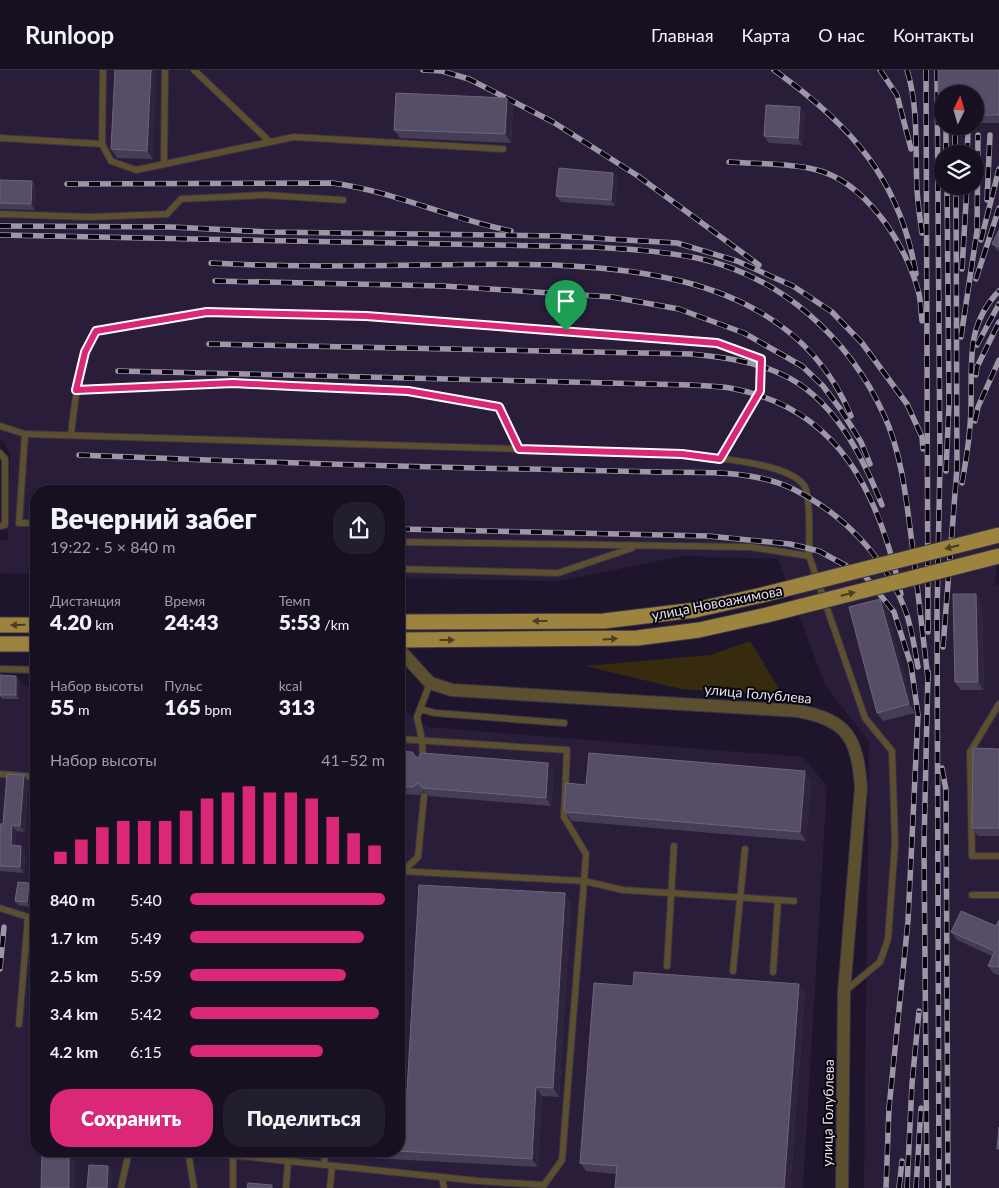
<!DOCTYPE html>
<html lang="ru">
<head>
<meta charset="utf-8">
<style>
	body { margin:0; font-family:Lato,sans-serif; background:#231e2e; color:#f1f3f6; height:100vh; display:flex; flex-direction:column; font-size:19px; white-space:nowrap }
	* { box-sizing:border-box; margin:0 }
	p { font-size:16px; color:#9e9da5 }
	.icon { flex:none; width:28px; height:28px; fill:none; stroke:currentColor; stroke-width:2; stroke-linecap:round; stroke-linejoin:round }
	.map { position:relative; flex:1; overflow:hidden }
	.side { position:absolute; left:30px; top:415px; width:375px; height:672px; display:flex; flex-direction:column; background:#161021; border-radius:20px; box-shadow:0 1px 4px #0004,0 0 0 1px #35303f }
	.side>* { flex:none }
	.needle { width:32px; rotate:5deg }
	.controls { position:absolute; left:934px; top:15px; display:grid; gap:10px }
	.controls a { display:grid; place-items:center; width:50px; height:50px; border-radius:50%; background:#161021; box-shadow:0 1px 4px #0004,0 0 0 1px #35303f; font-size:25px }
	.pin { position:absolute; display:grid; place-items:center; width:42px; height:42px; color:#fff; margin:-51px -21px; border-radius:50% 50% 50% 0; rotate:-45deg; box-shadow:0 0 5px #0007 }
	.pin .icon { rotate:45deg }
	.round { display:grid; place-items:center; flex:none; width:52px; height:52px; border-radius:20px; background:#231e2e }
	.summary { display:flex; align-items:center; justify-content:space-between; height:85px; padding:0 20px }
	h1 { font-size:28px; font-weight:800; line-height:38px }
	.metrics { display:grid; grid-template-columns:repeat(3,1fr); gap:8px; height:85px; padding:5px 20px }
	.metrics div { display:grid; align-content:center }
	.metrics b { font-size:21px; font-weight:800 }
	.metrics small { font-size:14px; font-weight:400 }
	.metrics p { font-size:14px }
	.chart { height:140px; padding:10px 20px }
	.chart p { display:flex; justify-content:space-between }
	.chart svg { width:100%; height:90px; margin-top:5px; stroke:#db2777; stroke-width:6 }
	.button { display:flex; gap:10px; margin-top:auto; padding:10px 20px }
	.button a { flex:1; height:58px; border-radius:20px; background:#db2777; color:#fff; font-size:20px; font-weight:800; line-height:58px; text-align:center }
	.button a+a { background:#231e2e; color:#f1f3f6 }
	ul { padding:0 20px; list-style:none; font-size:16px }
	li { display:grid; grid-template-columns:80px 60px 1fr; align-items:center; height:38px }
	li i { height:12px; border-radius:6px; background:#db2777 }
	header { display:flex; align-items:center; gap:30px; box-sizing:border-box; height:70px; padding:0 25px; background:#161021; border-bottom:1px solid #35303f }
	header strong { font-size:24px }
	nav { display:flex; gap:28px; margin-inline-start:auto; font-size:18px }
	.map>svg:first-child { display:block }
	.built { fill:#291d3a; fill-rule:evenodd }
	.green { fill:#362b0e }
	.lines { fill:none; stroke-linecap:round; stroke-linejoin:round }
	.lane-casing { stroke:#3a3248; stroke-width:8 }
	.street-casing { stroke:#3a3248; stroke-width:14 }
	.primary-casing { stroke:#3a3248; stroke-width:17 }
	.lane { stroke:#5b4f30; stroke-width:6 }
	.street { stroke:#5b4f30; stroke-width:12 }
	.primary { stroke:#9c833e; stroke-width:15 }
	.rail-casing { stroke:#9c96a8; stroke-width:5.5 }
	.rail { stroke:#07040d; stroke-width:4; stroke-dasharray:11; stroke-linecap:butt }
	.primary-bridge-casing { stroke:#3a3248; stroke-width:17; stroke-linecap:butt }
	.primary-bridge { stroke:#9c833e; stroke-width:15 }
	.wall { fill:#453c55 }
	.shaded-wall { fill:#2e253d }
	.building { fill:#564e66; stroke:#6d657b }
	.oneway { fill:#4a3d23 }
	.route-casing { stroke:#fff; stroke-width:10 }
	.route { stroke:#db2777; stroke-width:6 }
	.labels { text-anchor:middle; stroke-width:4; stroke-linejoin:round; paint-order:stroke }
	.street-label { font-size:14px; fill:#e6e1f1; stroke:#07040d }
</style>
</head>
<body>
<header>
<strong>Runloop</strong>
<nav><a>Главная</a><a>Карта</a><a>О нас</a><a>Контакты</a></nav>
</header>
<div class="map">
<svg width="999" height="1118" viewBox="0 0 999 1118">
	<rect width="100%" height="100%" fill="#1e152c"/>
	<!-- built -->
	<g class="built">
		<path d="M0,0H999V478L995,515H999V1118H864L869,672L825,615L778,489L683,486L560,511L399,508V421H36V504L0,503V470H8L10,386L5,373L0,370ZM942,24H975V56H942ZM942,84H975V116H942Z"/>
		<polygon points="0,610 19,610 24,615 36,616 36,1081 399,1081 399,638 428,657 803,687 827,716 803,1118 0,1118"/>
	</g>
	<!-- green -->
	<polygon class="green" points="750,571 783,625 681,619 585,596 711,585"/>
	<g class="lines">
		<!-- lane casing -->
		<g class="lane-casing">
			<g id="lane">
				<polyline points="103,0 102,74 111,91 136,100 294,67 503,79"/>
				<polyline points="194,0 270,72"/>
				<polyline points="0,68 102,74"/>
				<polyline points="164,94 165,0"/>
				<polyline points="0,144 90,147 167,144 181,129 265,125 343,130"/>
				<polyline points="76,320 233,313 408,321 499,337 519,379"/>
				<polyline points="0,356 25,364 19,453 36,453"/>
				<path d="M25,364L682,384C710,388 791,392 805,417C811,428 809,472 809,486"/>
				<path d="M71,365C75,328 79,294 96,261L207,242L366,246L717,273L761,289L760,321L720,389"/>
				<polyline points="0,383 5,389 5,455 0,456"/>
				<polyline points="399,472 750,477 809,486 865,648 892,681 895,773 888,869 880,892 845,921"/>
				<polyline points="399,499 558,503 632,478"/>
				<polyline points="0,599 36,600"/>
				<polyline points="999,634 970,682 972,786 999,786"/>
				<polyline points="420,639 435,643 564,653"/>
				<polyline points="399,669 567,680 564,747 586,784 584,811 623,820 794,831"/>
				<polyline points="423,691 422,670 417,647 430,613"/>
				<polyline points="0,704 36,707"/>
				<polyline points="33,767 36,731"/>
				<polyline points="402,802 418,787 424,726"/>
				<polyline points="972,825 999,825"/>
				<polyline points="0,838 28,847 19,954"/>
				<polyline points="667,896 674,776"/>
				<polyline points="733,901 745,779"/>
				<polyline points="773,902 778,830"/>
				<polyline points="188,1081 194,1118"/>
				<polyline points="193,1081 479,1111 544,1115 562,1090 584,811 399,801"/>
				<polyline points="233,1086 233,1118"/>
				<polyline points="324,1095 325,1081"/>
				<polyline points="442,1107 444,1118"/>
				<polyline points="121,1118 129,1081"/>
				<polyline points="286,1118 288,1092"/>
				<polyline points="330,1118 332,1096"/>
			</g>
		</g>
		<!-- street casing -->
		<g class="street-casing">
			<path id="street" d="M399,579L430,613L452,620L798,641C848,650 857,668 861,717L844,922L842,1118"/>
		</g>
		<!-- primary casing -->
		<g class="primary-casing">
			<g id="primary">
				<polyline points="399,552 604,551 695,540 762,525"/>
				<polyline points="0,555 36,555"/>
				<polyline points="399,570 637,568 699,560 767,545"/>
				<polyline points="0,574 36,574"/>
			</g>
		</g>
		<!-- lane -->
		<use href="#lane" class="lane"/>
		<!-- street -->
		<use href="#street" class="street"/>
		<!-- primary -->
		<use href="#primary" class="primary"/>
		<!-- rail casing -->
		<g class="rail-casing">
			<g id="rail">
				<polyline points="423,0 442,1 469,9 553,52 638,106 759,195"/>
				<path d="M774,0C851,55 900,109 916,204"/>
				<polyline points="880,0 897,25 911,79"/>
				<path d="M907,0C919,39 915,80 917,120C918,135 920,149 922,163"/>
				<polyline points="926,0 928,562"/>
				<polyline points="937,0 940,392 937,544 939,1118"/>
				<polyline points="955,64 955,84"/>
				<polyline points="946,84 946,62"/>
				<polyline points="967,84 968,63"/>
				<path d="M729,92C756,94 786,93 813,99C865,110 907,175 919,224C921,233 921,242 922,251"/>
				<path d="M67,114L332,113C393,121 450,149 511,161"/>
				<polyline points="987,130 990,65"/>
				<polyline points="0,156 172,157 268,162 558,166 677,173 737,191 793,216 832,242 862,273 907,334 922,367 923,379"/>
				<path d="M0,165L592,177C627,179 662,181 697,188C781,206 849,268 884,345C903,386 907,437 913,481C918,524 923,566 928,609"/>
				<polyline points="981,170 999,99"/>
				<path d="M211,193C281,197 350,196 420,195C569,194 782,179 851,346"/>
				<polyline points="962,199 967,116"/>
				<polyline points="976,209 999,138"/>
				<polyline points="215,211 443,216 612,227 679,239 744,263 802,296 823,316 841,340 861,372 870,394"/>
				<polyline points="961,267 977,161 978,65"/>
				<path d="M209,274L691,284C722,287 753,291 781,304C833,327 862,385 882,435"/>
				<polyline points="977,275 999,234"/>
				<path d="M118,301L691,315C704,316 717,316 730,318C841,338 879,425 901,524"/>
				<polyline points="976,305 977,297 999,252"/>
				<polyline points="975,351 978,337 999,290"/>
				<path d="M79,385C229,391 379,397 529,399C572,400 615,401 657,402C703,403 751,399 793,419C842,443 884,486 904,537C912,556 914,577 918,597"/>
				<polyline points="946,401 949,334 947,116"/>
				<path d="M962,413C967,386 971,360 971,333C972,290 966,255 999,221"/>
				<polyline points="399,459 708,466 790,474 819,481 865,506 894,542 911,595 918,645 908,851 889,1038 886,1118"/>
				<polyline points="943,577 957,398 956,116"/>
				<polyline points="942,698 946,720 948,1118"/>
				<polyline points="0,899 4,857"/>
				<polyline points="899,1118 902,1091"/>
				<polyline points="907,1118 912,1014 919,941"/>
				<polyline points="916,1118 921,1038"/>
				<polyline points="927,1118 924,775 928,602"/>
			</g>
		</g>
		<!-- rail -->
		<use href="#rail" class="rail"/>
		<!-- primary-bridge casing -->
		<g class="primary-bridge-casing">
			<g id="primary-bridge">
				<polyline points="762,525 999,465"/>
				<polyline points="767,545 999,486"/>
			</g>
		</g>
		<!-- primary-bridge -->
		<use href="#primary-bridge" class="primary-bridge"/>
	</g>
	<!-- wall -->
	<g class="wall">
		<polygon points="115,0 153,89 117,88 111,79"/>
		<polygon points="999,0 999,53 975,53 975,24"/>
		<polygon points="507,28 513,36 511,73 400,68 394,60"/>
		<polygon points="800,37 805,44 802,75 769,73 764,66"/>
		<polygon points="938,45 942,45 942,52"/>
		<polygon points="613,103 617,109 615,136 561,132 556,126"/>
		<polygon points="0,110 32,111 36,118 35,140 0,139"/>
		<polygon points="999,160 999,181 997,180 992,174"/>
		<polygon points="880,529 886,537 915,643 883,651 877,643"/>
		<polygon points="982,533 984,620 961,620 955,612"/>
		<polygon points="0,605 16,606 19,610 19,629 2,629 0,626"/>
		<polygon points="999,679 999,766 978,766 972,758"/>
		<polygon points="399,681 417,688 548,693 554,702 551,736 429,726 424,721 419,725 399,724"/>
		<polygon points="24,705 28,711 25,762 16,761 15,776 25,782 24,803 0,801 0,754 3,754"/>
		<polygon points="811,710 806,771 572,751 564,739 586,715"/>
		<polygon points="32,817 30,837 18,835 15,831"/>
		<polygon points="565,823 571,832 559,1027 542,1026 538,1097 334,1086 331,1081 399,1081 407,1021"/>
		<polygon points="999,850 999,905 994,904 988,896 992,886 957,870 951,862 996,856"/>
		<polygon points="799,914 805,923 790,1118 615,1118 616,1104 586,1101 580,1093 633,916"/>
	</g>
	<!-- shaded-wall -->
	<g class="shaded-wall">
		<polygon points="151,0 157,0 153,89 147,81"/>
		<polygon points="507,28 513,36 511,73 505,64"/>
		<polygon points="800,37 805,44 802,75 798,68"/>
		<polygon points="613,103 617,109 615,136 611,130"/>
		<polygon points="32,111 36,118 35,140 31,134"/>
		<polygon points="976,524 982,533 984,620 978,612"/>
		<polygon points="880,529 886,537 915,643 909,634"/>
		<polygon points="16,606 19,610 19,629 16,625"/>
		<polygon points="548,693 554,702 551,736 546,728"/>
		<polygon points="805,701 811,710 806,771 800,762"/>
		<polygon points="24,705 28,711 25,762 20,756"/>
		<polygon points="12,755 16,761 15,781 11,775"/>
		<polygon points="21,776 25,782 24,803 20,797"/>
		<polygon points="29,813 32,817 30,837 27,832"/>
		<polygon points="565,823 571,832 559,1027 553,1018"/>
		<polygon points="799,914 805,923 790,1118 784,1118"/>
		<polygon points="536,1017 542,1026 538,1097 532,1089"/>
		<rect x="69" y="1081" width="6" height="37"/>
		<polygon points="108,1096 113,1102 112,1118 107,1118"/>
	</g>
	<!-- building -->
	<g class="building">
		<polygon points="115,0 151,0 147,81 111,79"/>
		<polygon points="938,0 999,0 999,45 975,45 975,24 942,24 942,45 938,45"/>
		<polygon points="396,23 507,28 505,64 394,60"/>
		<polygon points="766,35 800,37 798,68 764,66"/>
		<polygon points="559,98 613,103 611,130 556,126"/>
		<polygon points="0,110 32,111 31,134 0,133"/>
		<polygon points="999,160 999,177 992,174"/>
		<polygon points="953,524 976,524 978,612 955,612"/>
		<polygon points="880,529 909,634 877,643 849,537"/>
		<polygon points="0,605 16,606 16,625 0,625"/>
		<polygon points="973,678 999,679 999,758 972,758"/>
		<polygon points="399,681 412,682 417,688 422,683 548,693 546,728 423,718 418,713 413,717 399,716"/>
		<polygon points="589,683 805,701 800,762 566,742 564,739 566,713 586,715"/>
		<polygon points="7,704 24,705 20,756 12,755 11,775 21,776 20,797 0,796 0,754 3,754"/>
		<polygon points="18,812 29,813 27,832 15,831"/>
		<polygon points="419,815 565,823 553,1018 536,1017 532,1089 399,1081 399,1020 407,1021"/>
		<polygon points="961,841 996,856 999,850 999,897 988,896 995,881 951,862"/>
		<polygon points="634,902 799,914 784,1118 615,1118 617,1096 580,1093 594,913 633,916"/>
		<polygon points="999,1057 999,1079 997,1079"/>
		<polygon points="42,1081 69,1081 69,1118 41,1118"/>
		<polygon points="89,1095 108,1096 107,1118 87,1118"/>
		<polygon points="248,1113 272,1115 272,1118 247,1118"/>
	</g>
	<!-- one-way arrows -->
	<defs><path id="oneway-solid" d="M-6-.8H1V-3.2L6.5 0L1 3.2V.8H-6Z" transform="scale(1.25)"/></defs>
	<g class="oneway">
		<use href="#oneway-solid" transform="translate(952 477) rotate(166)"/>
		<use href="#oneway-solid" transform="translate(848 524) rotate(-14)"/>
		<use href="#oneway-solid" transform="translate(540 551) rotate(180)"/>
		<use href="#oneway-solid" transform="translate(18 555) rotate(179)"/>
		<use href="#oneway-solid" transform="translate(610 569) rotate(-3)"/>
		<use href="#oneway-solid" transform="translate(447 570)"/>
	</g>
	<g class="lines">
		<!-- route casing -->
		<g class="route-casing">
			<polygon id="route" points="207,242 366,246 717,273 761,289 760,321 720,389 682,384 519,379 499,337 408,321 292,316 233,313 76,320 85,282 96,261"/>
		</g>
		<!-- route -->
		<use href="#route" class="route"/>
	</g>
	<g class="labels">
		<!-- street labels -->
		<g class="street-label">
			<text transform="translate(717 533) rotate(-11)" y="5">улица Новоажимова</text>
			<text transform="translate(758 624) rotate(5)" y="5">улица Голублева</text>
			<text transform="translate(828 1043) rotate(-89)" y="5">улица Голублева</text>
		</g>
	</g>
</svg>
<div class="controls">
<a><svg class="needle" viewBox="-14 -14 28 28"><path d="M0-13l5 13h-10z" fill="#e53935"/><path d="M0 13l5-13h-10z" fill="#9e9da5"/></svg></a>
<a><svg class="icon" aria-label="layers" viewBox="0 0 24 24"><path d="M12 4l9 5-9 5-9-5zM3 14l9 5 9-5"/></svg></a>
</div>
<div class="pin" style="left:566px;top:261px;background:#1e9e55"><svg class="icon" aria-label="arrive" viewBox="0 0 24 24"><path d="M6 21V4h12l-3 4 3 4H6"/></svg></div>
<section class="side">
<div class="summary"><div><h1>Вечерний забег</h1><p>19:22 · 5 × 840 m</p></div><a class="round"><svg class="icon" aria-label="share" viewBox="0 0 24 24"><path d="M12 15V3M7 8l5-5 5 5M5 13v7h14v-7"/></svg></a></div>
<div class="metrics">
<div><p>Дистанция</p><b>4.20<small> km</small></b></div>
<div><p>Время</p><b>24:43</b></div>
<div><p>Темп</p><b>5:53<small> /km</small></b></div>
</div>
<div class="metrics">
<div><p>Набор высоты</p><b>55<small> m</small></b></div>
<div><p>Пульс</p><b>165<small> bpm</small></b></div>
<div><p>kcal</p><b>313</b></div>
</div>
<div class="chart"><p><span>Набор высоты</span>41–52 m</p>
<svg viewBox="0 0 160 44" preserveAspectRatio="none"><path d="M5 44V38M15 44V32M25 44V26M35 44V23M45 44V23M55 44V23M65 44V18M75 44V12M85 44V9M95 44V6M105 44V9M115 44V9M125 44V12M135 44V21M145 44V29M155 44V35"/></svg>
</div>
<ul>
<li><b>840 m</b>5:40<i style="width:100%"></i></li>
<li><b>1.7 km</b>5:49<i style="width:89%"></i></li>
<li><b>2.5 km</b>5:59<i style="width:80%"></i></li>
<li><b>3.4 km</b>5:42<i style="width:97%"></i></li>
<li><b>4.2 km</b>6:15<i style="width:68%"></i></li>
</ul>
<div class="button"><a>Сохранить</a><a>Поделиться</a></div>
</section>
</div>
</body>
</html>
